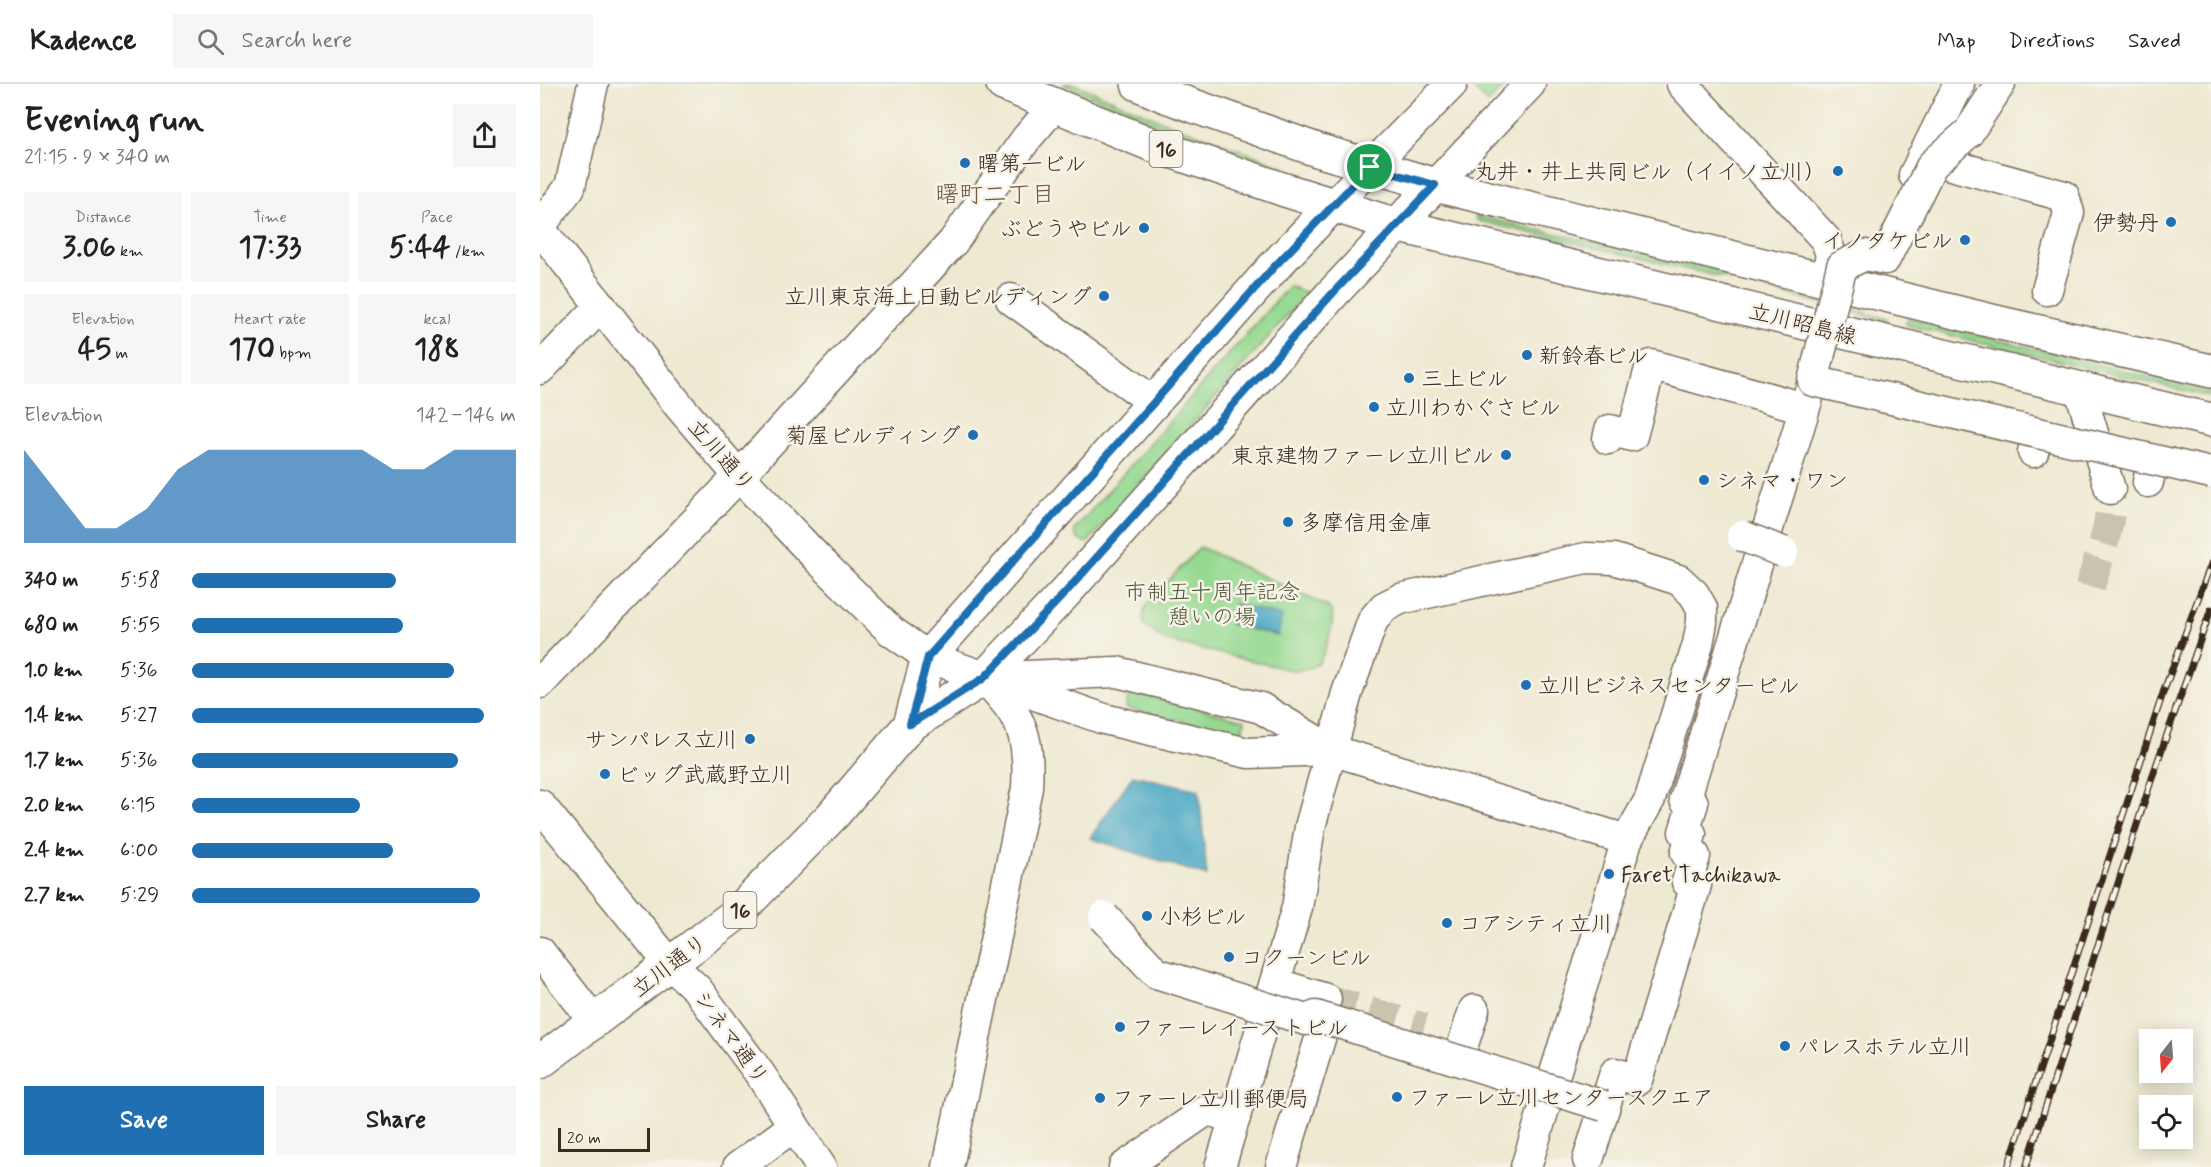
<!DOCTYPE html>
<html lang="en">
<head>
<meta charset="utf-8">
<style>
	body { margin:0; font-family:Mynerve,"Klee One",sans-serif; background:#f6f6f6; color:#222; height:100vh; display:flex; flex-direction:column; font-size:22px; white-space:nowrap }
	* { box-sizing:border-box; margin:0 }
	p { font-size:20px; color:#767676 }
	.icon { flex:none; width:33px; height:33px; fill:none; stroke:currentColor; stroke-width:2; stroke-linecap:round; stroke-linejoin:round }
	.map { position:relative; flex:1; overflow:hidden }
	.sheet { display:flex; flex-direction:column; background:#fff; width:540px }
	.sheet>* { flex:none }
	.needle { width:39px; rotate:197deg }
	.controls { position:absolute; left:1599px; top:945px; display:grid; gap:12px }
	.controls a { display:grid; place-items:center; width:54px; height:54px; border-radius:0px; background:#fff; box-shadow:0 3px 15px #0003; font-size:30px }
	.scale { position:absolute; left:18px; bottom:15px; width:92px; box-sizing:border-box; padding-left:6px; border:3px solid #3b2a1e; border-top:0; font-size:16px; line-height:21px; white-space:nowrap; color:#3b2a1e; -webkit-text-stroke:4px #f7f3e8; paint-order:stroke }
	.pin { position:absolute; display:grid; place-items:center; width:51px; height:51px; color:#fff; margin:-26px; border:3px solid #fff; border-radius:50%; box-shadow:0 2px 6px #0007 }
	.round { display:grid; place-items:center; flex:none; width:63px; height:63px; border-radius:0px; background:#f6f6f6 }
	.head { display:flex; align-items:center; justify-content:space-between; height:102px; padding:0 24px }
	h1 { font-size:33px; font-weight:700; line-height:45px }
	.stats { display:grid; grid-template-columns:repeat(3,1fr); gap:9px; height:102px; padding:6px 24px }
	.stats div { display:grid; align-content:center; border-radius:0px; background:#f6f6f6; text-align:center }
	.stats b { font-size:30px; font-weight:700 }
	.stats small { font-size:16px; font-weight:400 }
	.stats p { font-size:16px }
	.chart { height:168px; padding:12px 24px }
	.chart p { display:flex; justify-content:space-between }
	.chart svg { width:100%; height:108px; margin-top:6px; fill:#1f6fb2; opacity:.7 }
	.button { display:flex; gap:12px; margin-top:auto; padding:12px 24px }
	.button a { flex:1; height:69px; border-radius:0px; background:#1f6fb2; color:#fff; font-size:24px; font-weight:700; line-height:69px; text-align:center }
	.button a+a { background:#f6f6f6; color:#222 }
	ul { padding:0 24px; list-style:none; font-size:20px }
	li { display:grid; grid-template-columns:96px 72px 1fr; align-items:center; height:45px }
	li i { height:15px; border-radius:8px; background:#1f6fb2 }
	header { display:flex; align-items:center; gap:36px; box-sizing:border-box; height:84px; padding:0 30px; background:#fff; border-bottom:2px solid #e0e0e0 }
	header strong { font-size:28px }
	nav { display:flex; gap:33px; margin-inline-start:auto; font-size:21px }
	.search { width:420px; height:54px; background:#f6f6f6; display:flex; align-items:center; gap:15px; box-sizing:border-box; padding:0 21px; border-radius:0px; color:#767676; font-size:22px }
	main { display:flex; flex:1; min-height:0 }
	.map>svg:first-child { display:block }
	.green { fill:#95d991; stroke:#688258; stroke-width:1.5 }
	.water { fill:#44a6c4; stroke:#406871; stroke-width:1.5 }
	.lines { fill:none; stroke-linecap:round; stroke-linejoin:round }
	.minor-tunnel { stroke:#cac3ad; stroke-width:30; stroke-dasharray:30 15; stroke-linecap:butt }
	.minor-casing { stroke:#7a6d5d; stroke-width:33 }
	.major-casing { stroke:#7a6d5d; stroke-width:36 }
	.minor { stroke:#fff; stroke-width:30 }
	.major { stroke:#fff; stroke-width:33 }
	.rail-casing { stroke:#3b2a1e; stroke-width:7 }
	.rail { stroke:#f7f3e8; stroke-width:4.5; stroke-dasharray:14; stroke-linecap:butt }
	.minor-bridge-casing { stroke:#7a6d5d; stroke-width:33; stroke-linecap:butt }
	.minor-bridge { stroke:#fff; stroke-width:30 }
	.route-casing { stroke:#fff; stroke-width:12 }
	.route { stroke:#1f6fb2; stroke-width:8 }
	.poi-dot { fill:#1f6fb2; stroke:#f7f3e8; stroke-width:2 }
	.labels { text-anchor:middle; stroke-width:5; stroke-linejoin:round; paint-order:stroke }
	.shield { fill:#f7f3e8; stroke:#73665b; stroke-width:1.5 }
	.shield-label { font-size:21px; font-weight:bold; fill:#3b2a1e }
	.poi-label { font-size:22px; fill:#3b2a1e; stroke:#f7f3e8; text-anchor:start }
	.street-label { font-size:22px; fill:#3b2a1e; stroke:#f7f3e8 }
	.park-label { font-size:22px; fill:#52563b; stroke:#f7f3e8 }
	.neighbourhood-label { font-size:24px; fill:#735a48; stroke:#f7f3e8 }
</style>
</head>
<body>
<header>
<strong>Kadence</strong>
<div class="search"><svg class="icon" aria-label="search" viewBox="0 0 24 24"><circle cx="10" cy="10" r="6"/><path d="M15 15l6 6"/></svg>Search here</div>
<nav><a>Map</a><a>Directions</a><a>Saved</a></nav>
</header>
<main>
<section class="sheet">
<div class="head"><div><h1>Evening run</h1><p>21:15 · 9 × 340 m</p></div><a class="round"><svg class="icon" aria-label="share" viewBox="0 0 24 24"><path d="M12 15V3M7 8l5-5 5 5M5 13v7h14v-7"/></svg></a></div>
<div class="stats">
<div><p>Distance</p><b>3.06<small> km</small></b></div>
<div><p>Time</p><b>17:33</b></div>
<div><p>Pace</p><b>5:44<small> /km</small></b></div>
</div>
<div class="stats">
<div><p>Elevation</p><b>45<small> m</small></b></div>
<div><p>Heart rate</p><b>170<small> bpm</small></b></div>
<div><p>kcal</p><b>188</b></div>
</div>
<div class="chart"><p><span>Elevation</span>142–146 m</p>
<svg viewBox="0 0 160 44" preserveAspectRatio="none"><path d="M0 44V6L10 22L20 38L30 38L40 30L50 14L60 6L70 6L80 6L90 6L100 6L110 6L120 14L130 14L140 6L150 6L160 6V44z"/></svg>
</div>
<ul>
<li><b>340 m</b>5:58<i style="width:63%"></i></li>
<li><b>680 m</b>5:55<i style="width:65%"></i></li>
<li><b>1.0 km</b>5:36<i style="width:81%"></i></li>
<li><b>1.4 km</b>5:27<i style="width:90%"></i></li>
<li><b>1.7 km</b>5:36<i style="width:82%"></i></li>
<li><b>2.0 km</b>6:15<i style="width:52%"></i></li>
<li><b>2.4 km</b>6:00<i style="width:62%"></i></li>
<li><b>2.7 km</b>5:29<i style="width:89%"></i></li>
</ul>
<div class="button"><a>Save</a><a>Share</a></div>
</section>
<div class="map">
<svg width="1671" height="1083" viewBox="0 0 1671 1083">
	<rect width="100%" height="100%" fill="#f7f3e8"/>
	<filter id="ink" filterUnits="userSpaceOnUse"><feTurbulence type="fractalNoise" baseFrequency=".0167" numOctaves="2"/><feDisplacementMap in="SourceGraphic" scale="12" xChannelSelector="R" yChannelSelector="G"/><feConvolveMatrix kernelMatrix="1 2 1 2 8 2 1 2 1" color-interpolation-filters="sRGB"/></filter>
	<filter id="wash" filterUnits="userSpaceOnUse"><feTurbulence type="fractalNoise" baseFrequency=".008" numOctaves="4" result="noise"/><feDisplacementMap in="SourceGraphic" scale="24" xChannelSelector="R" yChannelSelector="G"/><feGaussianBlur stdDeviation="1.35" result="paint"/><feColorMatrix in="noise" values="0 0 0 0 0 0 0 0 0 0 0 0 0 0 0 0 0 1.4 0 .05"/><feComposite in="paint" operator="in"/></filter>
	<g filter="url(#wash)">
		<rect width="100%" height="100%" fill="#eee9d1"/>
		<!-- green -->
		<g class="green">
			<polygon points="523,0 535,0 620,36 746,83 743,87 617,40"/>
			<polygon points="940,0 965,0 948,19 935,6"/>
			<polygon points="936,132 1197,190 1348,235 1345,237 1195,196 939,137 936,135"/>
			<path d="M749,202L767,209L548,458C540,459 535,454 534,446Z"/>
			<polygon points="1369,234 1671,308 1671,313 1367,241 1366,238"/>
			<path d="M660,463L787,522C789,524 791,526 792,529C795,538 784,574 777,580C769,586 759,587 750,586L624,556L606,543L603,537L604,527L607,520Z"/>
			<polygon points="589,608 705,636 701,651 586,624"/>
		</g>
		<!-- water -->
		<g class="water">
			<polygon points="695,520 742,532 738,552 690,540"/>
			<polygon points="593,691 659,706 667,792 550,754"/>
		</g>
	</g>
	<g filter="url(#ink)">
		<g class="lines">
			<!-- minor-tunnel -->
			<g class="minor-tunnel">
				<path d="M1550,503C1559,472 1574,438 1570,405"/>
				<polyline points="786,915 884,944"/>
			</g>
			<!-- minor casing -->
			<g class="minor-casing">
				<g id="minor">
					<polyline points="1142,0 1286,156 1291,171 1285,196"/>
					<polyline points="1428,49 1460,0"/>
					<polyline points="1382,73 1524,112 1529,129 1507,206"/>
					<polyline points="1374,91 1419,0"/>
					<polyline points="895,101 990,0"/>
					<polyline points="792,122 912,0"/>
					<polyline points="0,142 30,103 53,0"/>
					<polyline points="0,145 140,323 199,392 278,475 351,547 388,573 564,635 708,669 791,666"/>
					<polyline points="471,215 615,319"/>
					<polyline points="0,285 61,222"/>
					<polyline points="1540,306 1570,405"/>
					<polyline points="1068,355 1070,346 1092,352 1111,281 1264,324"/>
					<polyline points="1493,368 1498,350"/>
					<polyline points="1608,398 1613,376"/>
					<polyline points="462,593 577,588 721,624 791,666 1087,756"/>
					<polyline points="0,599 199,392 413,158 486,55 516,20"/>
					<polyline points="0,721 130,880 157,905 220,990 281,1083"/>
					<polyline points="0,868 55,938"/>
					<polyline points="735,899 786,915"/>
					<polyline points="918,976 934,926"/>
					<polyline points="1048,1076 1075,989 1097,996 1156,801 1147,798 1155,772 1146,769 1151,750 1144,748 1153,719 1145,716 1273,297"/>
					<polyline points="198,1083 254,1042"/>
					<path d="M408,1083L487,704C490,650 482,633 445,595"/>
					<polyline points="584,1083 667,1026 695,1034"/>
					<polyline points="680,1083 757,824 770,743 807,609 833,536 844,523 860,515 1046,474 1074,475 1139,496 1154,510 1162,524 1162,538 1158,560 1110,715 1087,756 986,1083"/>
					<polyline points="741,1083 786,935"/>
				</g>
			</g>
			<!-- major casing -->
			<g class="major-casing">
				<g id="major">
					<polyline points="463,0 613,61 742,105 856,141 1671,336"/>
					<polyline points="598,0 623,11 777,66 895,101 1460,239 1671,287"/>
					<polyline points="370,641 388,573 733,184 792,122"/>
					<polyline points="0,978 196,830 293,731 370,641 444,594 525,509 792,210 895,101"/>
				</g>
			</g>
			<!-- minor -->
			<use href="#minor" class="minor"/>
			<!-- major -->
			<use href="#major" class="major"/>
			<!-- rail casing -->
			<g class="rail-casing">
				<g id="rail">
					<polyline points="1468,1083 1623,609 1671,480"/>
					<polyline points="1486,1083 1616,682 1671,525"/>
				</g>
			</g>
			<!-- rail -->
			<use href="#rail" class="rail"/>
			<!-- minor-bridge casing -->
			<g class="minor-bridge-casing">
				<g id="minor-bridge">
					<polyline points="1428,49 1392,81 1345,175 1325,171 1302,182 1273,297 1671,389"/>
					<polyline points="1202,452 1243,468"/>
					<polyline points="564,833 616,889 766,936 776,932 1064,1022"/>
				</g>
			</g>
			<!-- minor-bridge -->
			<use href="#minor-bridge" class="minor-bridge"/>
		</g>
	</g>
	<g class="lines" filter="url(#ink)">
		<!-- route casing -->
		<g class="route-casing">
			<polygon id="route" points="830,83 895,101 792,210 525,509 444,594 370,640 388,573 733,184"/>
		</g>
		<!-- route -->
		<use href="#route" class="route"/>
	</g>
	<!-- markers -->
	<g class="poi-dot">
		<circle cx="425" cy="79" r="6"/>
		<circle cx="1298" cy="87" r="6"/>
		<circle cx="1631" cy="138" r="6"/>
		<circle cx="604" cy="144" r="6"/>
		<circle cx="1425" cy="156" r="6"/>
		<circle cx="564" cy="212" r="6"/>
		<circle cx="987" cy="271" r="6"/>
		<circle cx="869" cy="294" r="6"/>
		<circle cx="834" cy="323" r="6"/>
		<circle cx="433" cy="351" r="6"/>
		<circle cx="966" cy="371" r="6"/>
		<circle cx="1164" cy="396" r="6"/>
		<circle cx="748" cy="438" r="6"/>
		<circle cx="986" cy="601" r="6"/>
		<circle cx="210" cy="655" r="6"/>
		<circle cx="65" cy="690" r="6"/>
		<circle cx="1069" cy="790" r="6"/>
		<circle cx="607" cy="832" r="6"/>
		<circle cx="907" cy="839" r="6"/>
		<circle cx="689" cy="873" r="6"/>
		<circle cx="580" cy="943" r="6"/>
		<circle cx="1245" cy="962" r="6"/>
		<circle cx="857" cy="1013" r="6"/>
		<circle cx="560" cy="1014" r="6"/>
	</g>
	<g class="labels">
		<!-- shield labels -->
		<g class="shield">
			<rect x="609.5" y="47" width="33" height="36" rx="4.5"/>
			<rect x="183.5" y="808" width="33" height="36" rx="4.5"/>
		</g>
		<g class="shield-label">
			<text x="626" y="72">16</text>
			<text x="200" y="833">16</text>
		</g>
		<!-- poi labels -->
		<g class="poi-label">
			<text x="437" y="87">曙第一ビル</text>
			<text x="1286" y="95" text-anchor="end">丸井・井上共同ビル（イイノ立川）</text>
			<text x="1619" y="146" text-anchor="end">伊勢丹</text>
			<text x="592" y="152" text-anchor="end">ぶどうやビル</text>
			<text x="1413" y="164" text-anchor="end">イノタケビル</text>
			<text x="552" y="220" text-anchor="end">立川東京海上日動ビルディング</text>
			<text x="999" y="279">新鈴春ビル</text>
			<text x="881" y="302">三上ビル</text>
			<text x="846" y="331">立川わかぐさビル</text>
			<text x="421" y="359" text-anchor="end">菊屋ビルディング</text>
			<text x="954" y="379" text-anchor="end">東京建物ファーレ立川ビル</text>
			<text x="1176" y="404">シネマ・ワン</text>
			<text x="760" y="446">多摩信用金庫</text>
			<text x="998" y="609">立川ビジネスセンタービル</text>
			<text x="198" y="663" text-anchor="end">サンパレス立川</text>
			<text x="77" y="698">ビッグ武蔵野立川</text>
			<text x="1081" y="798">Faret Tachikawa</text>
			<text x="619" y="840">小杉ビル</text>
			<text x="919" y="847">コアシティ立川</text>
			<text x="701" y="881">コクーンビル</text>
			<text x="592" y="951">ファーレイーストビル</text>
			<text x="1257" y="970">パレスホテル立川</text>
			<text x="869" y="1021">ファーレ立川センタースクエア</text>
			<text x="572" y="1022">ファーレ立川郵便局</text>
		</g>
		<!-- street labels -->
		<g class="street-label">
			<text transform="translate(1263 239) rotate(14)" y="8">立川昭島線</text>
			<text transform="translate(182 371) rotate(49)" y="8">立川通り</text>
			<text transform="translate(129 881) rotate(-37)" y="8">立川通り</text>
			<text transform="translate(192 953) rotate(54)" y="8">シネマ通り</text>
		</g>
		<!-- park labels -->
		<g class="park-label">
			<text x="672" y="515">市制五十周年記念<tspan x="672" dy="25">憩いの場</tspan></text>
		</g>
		<!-- neighbourhood labels -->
		<g class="neighbourhood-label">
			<text x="455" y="118">曙町二丁目</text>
		</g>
	</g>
</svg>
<div class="controls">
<a><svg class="needle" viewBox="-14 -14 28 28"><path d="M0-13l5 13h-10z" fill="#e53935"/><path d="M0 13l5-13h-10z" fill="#767676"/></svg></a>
<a><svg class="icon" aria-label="locate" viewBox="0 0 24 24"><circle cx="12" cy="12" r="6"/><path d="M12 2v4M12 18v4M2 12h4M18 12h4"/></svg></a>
</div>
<div class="scale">20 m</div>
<div class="pin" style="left:830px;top:83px;background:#1e9e55"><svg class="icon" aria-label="arrive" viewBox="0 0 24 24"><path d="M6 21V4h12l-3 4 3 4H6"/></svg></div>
</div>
</main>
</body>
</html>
